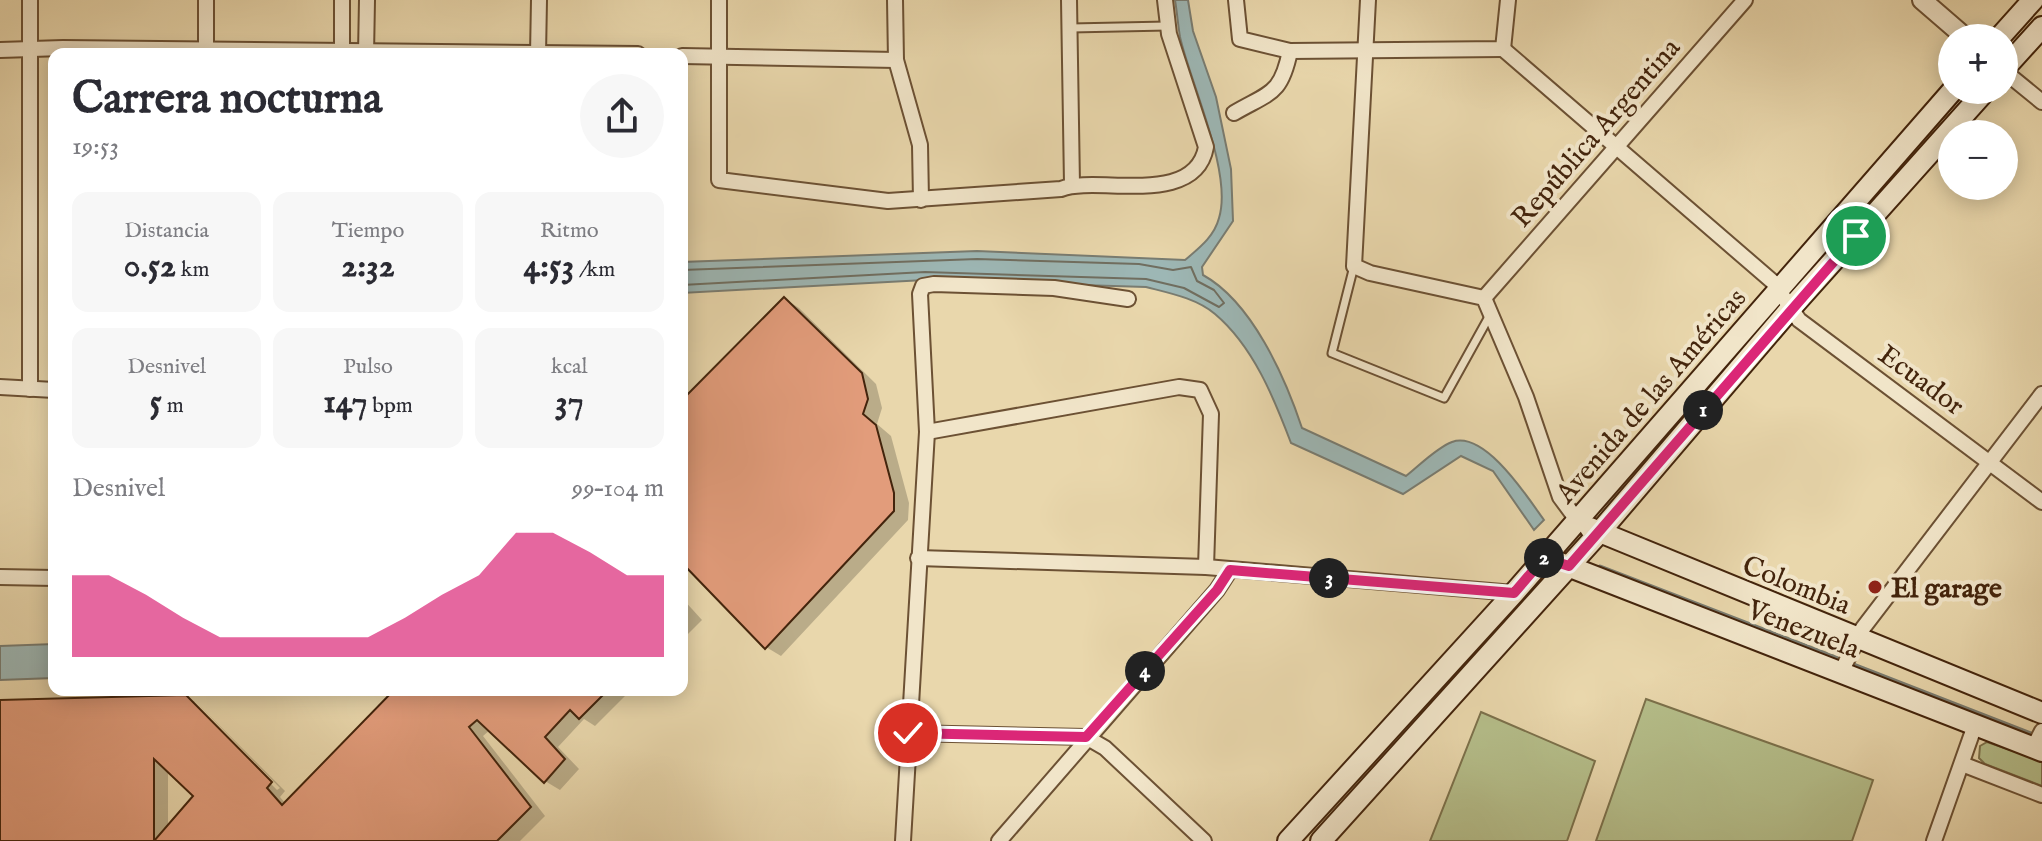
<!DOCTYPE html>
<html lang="es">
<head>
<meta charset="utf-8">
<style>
	body { margin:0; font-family:"IM FELL English",serif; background:#f7f7f7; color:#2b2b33; height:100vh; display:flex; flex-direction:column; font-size:30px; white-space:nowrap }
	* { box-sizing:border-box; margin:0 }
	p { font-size:26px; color:#7c7c81 }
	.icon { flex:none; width:44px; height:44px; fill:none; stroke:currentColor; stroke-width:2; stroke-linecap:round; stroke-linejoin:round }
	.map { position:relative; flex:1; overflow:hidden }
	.details { position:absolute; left:48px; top:48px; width:640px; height:648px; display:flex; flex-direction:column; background:#fff; border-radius:16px; box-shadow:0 4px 20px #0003 }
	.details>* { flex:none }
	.buttons { position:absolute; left:1938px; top:24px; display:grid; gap:16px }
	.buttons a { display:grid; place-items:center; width:80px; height:80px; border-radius:50%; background:#fff; box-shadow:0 4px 20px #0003; font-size:40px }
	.pin { position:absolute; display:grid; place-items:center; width:68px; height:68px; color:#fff; margin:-34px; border:4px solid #fff; border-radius:50%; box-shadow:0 2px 8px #0007 }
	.km { position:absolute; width:40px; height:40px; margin:-20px; border-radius:50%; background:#222; color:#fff; font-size:22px; line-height:40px; text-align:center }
	.round { display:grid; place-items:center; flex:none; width:84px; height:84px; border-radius:42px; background:#f7f7f7 }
	.headline { display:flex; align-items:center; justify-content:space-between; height:136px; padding:0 24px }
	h1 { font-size:44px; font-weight:700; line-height:60px }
	.stats { display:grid; grid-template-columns:repeat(3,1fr); gap:12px; height:136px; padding:8px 24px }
	.stats div { display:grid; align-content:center; border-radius:16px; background:#f7f7f7; text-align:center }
	.stats b { font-size:34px; font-weight:700 }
	.stats small { font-size:22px; font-weight:400 }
	.stats p { font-size:22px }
	.chart { height:224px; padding:16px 24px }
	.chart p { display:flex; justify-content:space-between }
	.chart svg { width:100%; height:144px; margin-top:8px; fill:#db2777; opacity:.7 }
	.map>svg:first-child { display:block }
	.green { fill:#b5be8a; stroke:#7c714b; stroke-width:2 }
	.water { fill:#9db7b5; stroke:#797c71; stroke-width:2 }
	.shadow { fill:#0003; fill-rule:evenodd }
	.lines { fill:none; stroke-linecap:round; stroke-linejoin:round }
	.shore { stroke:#706e60; stroke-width:2 }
	.stream { stroke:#797c71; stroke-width:5 }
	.building { fill:#e29c7b; stroke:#43240c; stroke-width:2 }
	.service-casing { stroke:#6c5134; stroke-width:11 }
	.minor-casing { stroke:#6c5134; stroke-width:18 }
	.tertiary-casing { stroke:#6c5134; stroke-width:22 }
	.secondary-casing { stroke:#43240c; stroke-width:24 }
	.service { stroke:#f1e5c9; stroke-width:7 }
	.minor { stroke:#f1e5c9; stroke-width:14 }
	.tertiary { stroke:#f1e5c9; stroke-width:18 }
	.secondary { stroke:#f1e5c9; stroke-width:20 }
	.route-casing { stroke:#fff; stroke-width:16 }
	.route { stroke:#db2777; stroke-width:10 }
	.poi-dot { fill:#8f2418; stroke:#f1e5c9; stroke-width:3 }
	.labels { text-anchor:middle; stroke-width:8; stroke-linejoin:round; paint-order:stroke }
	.street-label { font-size:28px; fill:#43240c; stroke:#f1e5c9 }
	.poi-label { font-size:28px; font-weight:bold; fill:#43240c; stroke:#f1e5c9; text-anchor:start }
</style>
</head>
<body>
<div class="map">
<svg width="2042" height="841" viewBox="0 0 2042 841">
	<rect width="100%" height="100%" fill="#e9d7ac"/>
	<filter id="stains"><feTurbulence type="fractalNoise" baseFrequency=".0025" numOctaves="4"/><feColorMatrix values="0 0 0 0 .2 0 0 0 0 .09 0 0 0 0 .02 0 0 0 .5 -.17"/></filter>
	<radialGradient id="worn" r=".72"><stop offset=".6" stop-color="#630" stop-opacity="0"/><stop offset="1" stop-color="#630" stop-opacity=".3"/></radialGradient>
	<!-- green -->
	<g class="green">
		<polygon points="1646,699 1873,780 1852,841 1596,841"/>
		<polygon points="1481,712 1595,761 1567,841 1430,841"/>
		<polygon points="1987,742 2042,761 2042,786 1985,764 1979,758 1980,746"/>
	</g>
	<!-- water -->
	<g class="water">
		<path d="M1175,0H1188L1193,31L1216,97L1231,169L1233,221L1202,267L1203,275C1252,302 1285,377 1302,428L1406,476C1419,466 1436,448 1452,442C1485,430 1528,498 1544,520L1534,530L1493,471L1461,456L1403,494L1291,443C1274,398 1253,346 1215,314C1196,298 1169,293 1146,287L925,280L682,293V262L977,251L1185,260C1199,248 1214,237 1219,218C1233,173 1190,82 1180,37C1178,25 1177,12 1175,0Z"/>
		<polygon points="54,644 54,678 0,680 0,646"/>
	</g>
	<!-- shadow -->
	<g class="shadow">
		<polygon points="785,299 799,308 876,384 882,408 877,424 891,436 909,503 908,520 781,656 766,647 689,568 682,577 682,403"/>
		<polygon points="682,598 702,620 682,640"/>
		<path d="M399,690H631L595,726L584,719L558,747L579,769L560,790L545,781L490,730L483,736L545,816L520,841H0V702L185,697L195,702H190L277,790L280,788L198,704L285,791L280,797L286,804ZM168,770L195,796L168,828Z"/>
	</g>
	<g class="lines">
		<!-- shore -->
		<polyline class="shore" points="682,270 977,259 1139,264 1173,270 1191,267 1197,281 1214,290 1224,303 1219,307 1184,288 1146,279 925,272 682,285"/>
		<!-- stream -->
		<g class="stream">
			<polyline points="1600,567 1841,660"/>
			<polyline points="1851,664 2031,734"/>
		</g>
	</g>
	<!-- building -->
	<g class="building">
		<polygon points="784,297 862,373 868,399 863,414 876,425 894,493 894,511 765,649 682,563 682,400"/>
		<polygon points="394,690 608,690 579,719 570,710 545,737 565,759 544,783 477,720 469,727 531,807 497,841 154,841 193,796 154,759 154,841 0,841 0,700 186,695 272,782 267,788 282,805"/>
	</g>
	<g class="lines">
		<!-- service casing -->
		<g class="service-casing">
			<g id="service">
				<polyline points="1071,28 1167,26"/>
				<polyline points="1354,266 1332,353 1444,398 1490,315"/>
			</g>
		</g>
		<!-- minor casing -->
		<g class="minor-casing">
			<g id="minor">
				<path d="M719,0V180L888,201L1061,189C1097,175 1195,208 1206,147L1169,34L1165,0"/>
				<polyline points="895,0 896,60 920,145 921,200"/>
				<polyline points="1069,0 1072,184"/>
				<polyline points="1236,0 1240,39 1290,51 1503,49 1508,0"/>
				<polyline points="1368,0 1354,266 1370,273 1484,298 1526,397 1560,497 1577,520"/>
				<polyline points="1503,49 1773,282 1799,320 2042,502"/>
				<polyline points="0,50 63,48 638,54"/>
				<polyline points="206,54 206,0"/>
				<polyline points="342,54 342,0"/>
				<polyline points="366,54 367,0"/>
				<polyline points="538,54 539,0"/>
				<polyline points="682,56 896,60"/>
				<polyline points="2004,71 2042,102"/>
				<path d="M1234,113C1270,92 1281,95 1290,51"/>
				<polyline points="1484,298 1745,0"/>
				<polyline points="0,387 54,390"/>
				<polyline points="30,389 30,0"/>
				<polyline points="927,432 1179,387 1200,390 1211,414 1206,567"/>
				<polyline points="918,558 1206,567 1514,593"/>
				<polyline points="0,577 54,578"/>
				<polyline points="1841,672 1863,628 2042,394"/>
				<polyline points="908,733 1086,737 1105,748 1204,841"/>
				<polyline points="2033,748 2042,731"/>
				<polyline points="1962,764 2042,795"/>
				<polyline points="903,841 927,432 920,294 923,286 934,284 1054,288 1128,299"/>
				<polyline points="999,841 1217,590 1230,570"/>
				<polyline points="1934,841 1975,725"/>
			</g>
		</g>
		<!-- tertiary casing -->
		<g class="tertiary-casing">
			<polyline id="tertiary" points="1922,0 1966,38"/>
		</g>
		<!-- secondary casing -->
		<g class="secondary-casing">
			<g id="secondary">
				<polyline points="1999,38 2033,0"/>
				<polyline points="2004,69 2042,27"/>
				<polyline points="1590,528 2042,713"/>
				<polyline points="1560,563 2042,751"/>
				<polyline points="1288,841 1514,593 1953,90"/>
				<polyline points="1321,841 1598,534 1791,308 1986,90"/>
			</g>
		</g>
		<!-- service -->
		<use href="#service" class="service"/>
		<!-- minor -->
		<use href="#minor" class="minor"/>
		<!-- tertiary -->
		<use href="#tertiary" class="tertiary"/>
		<!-- secondary -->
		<use href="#secondary" class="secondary"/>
	</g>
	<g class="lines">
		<!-- route casing -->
		<g class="route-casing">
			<polyline id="route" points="908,733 1086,737 1217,590 1230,570 1514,593 1544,558 1569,566 1856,236"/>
		</g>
		<!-- route -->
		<use href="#route" class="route"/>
	</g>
	<!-- markers -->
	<circle class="poi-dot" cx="1875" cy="587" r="8"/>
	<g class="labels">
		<!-- street labels -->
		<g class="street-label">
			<text transform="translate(1595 132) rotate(-49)" y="10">República Argentina</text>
			<text transform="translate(1922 379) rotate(36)" y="10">Ecuador</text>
			<text transform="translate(1650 395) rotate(-49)" y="10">Avenida de las Américas</text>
			<text transform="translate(1797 584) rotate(22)" y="10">Colombia</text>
			<text transform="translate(1804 628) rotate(21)" y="10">Venezuela</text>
		</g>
		<!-- poi labels -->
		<g class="poi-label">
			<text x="1891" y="597">El garage</text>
		</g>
	</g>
	<rect width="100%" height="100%" filter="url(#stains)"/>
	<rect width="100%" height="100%" fill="url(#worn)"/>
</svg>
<div class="buttons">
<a>+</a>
<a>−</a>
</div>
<div class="pin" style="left:1856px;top:236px;background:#1e9e55"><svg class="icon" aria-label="arrive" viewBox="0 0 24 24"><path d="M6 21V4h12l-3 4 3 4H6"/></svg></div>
<div class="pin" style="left:908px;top:733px;background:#d93025"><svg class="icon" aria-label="check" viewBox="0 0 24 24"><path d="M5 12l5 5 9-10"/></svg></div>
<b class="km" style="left:1703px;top:410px">1</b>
<b class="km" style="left:1544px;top:558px">2</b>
<b class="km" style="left:1329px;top:578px">3</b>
<b class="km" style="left:1145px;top:671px">4</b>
<section class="details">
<div class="headline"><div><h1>Carrera nocturna</h1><p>19:53</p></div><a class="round"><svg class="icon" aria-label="share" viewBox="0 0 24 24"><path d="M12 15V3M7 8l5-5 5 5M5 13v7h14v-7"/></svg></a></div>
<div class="stats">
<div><p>Distancia</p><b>0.52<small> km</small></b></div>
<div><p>Tiempo</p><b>2:32</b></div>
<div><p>Ritmo</p><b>4:53<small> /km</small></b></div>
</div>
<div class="stats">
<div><p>Desnivel</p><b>5<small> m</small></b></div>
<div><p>Pulso</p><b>147<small> bpm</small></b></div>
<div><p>kcal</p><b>37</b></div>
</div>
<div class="chart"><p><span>Desnivel</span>99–104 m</p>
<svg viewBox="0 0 160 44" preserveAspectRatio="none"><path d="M0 44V19L10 19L20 25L30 32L40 38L50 38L60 38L70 38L80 38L90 32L100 25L110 19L120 6L130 6L140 12L150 19L160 19V44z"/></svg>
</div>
</section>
</div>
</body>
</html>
